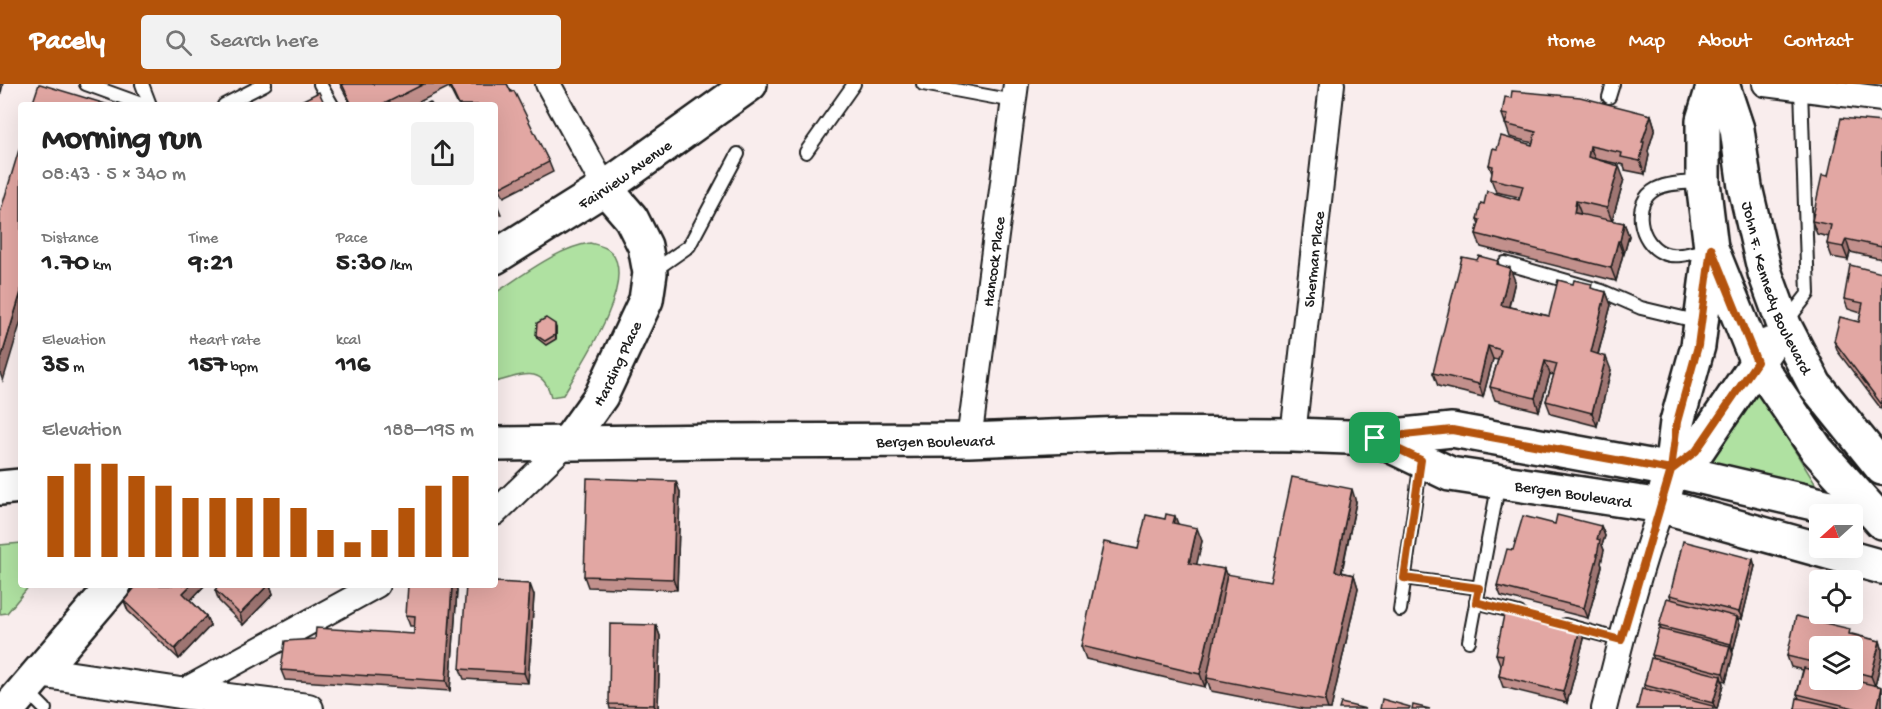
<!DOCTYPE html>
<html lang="en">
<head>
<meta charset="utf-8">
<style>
	body { margin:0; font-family:"Gochi Hand",sans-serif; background:#f2f2f2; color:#222; height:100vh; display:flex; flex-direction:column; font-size:22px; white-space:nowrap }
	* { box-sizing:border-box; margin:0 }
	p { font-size:20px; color:#767676 }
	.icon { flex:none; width:33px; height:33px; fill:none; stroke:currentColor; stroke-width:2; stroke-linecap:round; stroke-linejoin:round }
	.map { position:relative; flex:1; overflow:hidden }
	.side { position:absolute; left:18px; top:18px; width:480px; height:486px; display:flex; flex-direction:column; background:#fff; border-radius:6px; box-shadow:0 6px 24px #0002 }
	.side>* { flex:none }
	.needle { width:39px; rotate:249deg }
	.fabs { position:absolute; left:1809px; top:420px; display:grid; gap:12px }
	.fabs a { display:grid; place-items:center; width:54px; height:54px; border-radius:6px; background:#fff; box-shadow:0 6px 24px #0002; font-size:30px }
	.pin { position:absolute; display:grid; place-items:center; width:51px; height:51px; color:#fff; margin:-26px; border-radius:12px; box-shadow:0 3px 9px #0006 }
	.round { display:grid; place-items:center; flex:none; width:63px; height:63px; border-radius:6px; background:#f2f2f2 }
	.overview { display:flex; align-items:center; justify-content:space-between; height:102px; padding:0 24px }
	h1 { font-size:33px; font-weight:700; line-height:45px }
	.stats { display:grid; grid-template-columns:repeat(3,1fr); gap:9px; height:102px; padding:6px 24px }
	.stats div { display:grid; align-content:center }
	.stats b { font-size:26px; font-weight:700 }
	.stats small { font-size:16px; font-weight:400 }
	.stats p { font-size:16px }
	.chart { height:168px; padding:12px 24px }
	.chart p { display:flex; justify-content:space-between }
	.chart svg { width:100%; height:108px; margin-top:6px; stroke:#b45309; stroke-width:6 }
	header { display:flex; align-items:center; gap:36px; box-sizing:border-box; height:84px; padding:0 30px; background:#b45309; color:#fff }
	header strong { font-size:28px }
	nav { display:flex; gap:33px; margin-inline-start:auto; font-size:21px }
	.search { width:420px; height:54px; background:#f2f2f2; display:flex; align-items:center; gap:15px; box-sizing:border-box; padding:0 21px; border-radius:6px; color:#767676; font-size:22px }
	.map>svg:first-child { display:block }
	.green { fill:#afe1a1; stroke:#667e5e; stroke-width:1.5 }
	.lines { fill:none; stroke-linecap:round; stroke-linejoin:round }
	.service-casing { stroke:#1c1c1c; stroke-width:16 }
	.minor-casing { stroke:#1c1c1c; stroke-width:28 }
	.tertiary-casing { stroke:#1c1c1c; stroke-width:34 }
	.secondary-casing { stroke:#1c1c1c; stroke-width:38 }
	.primary-casing { stroke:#1c1c1c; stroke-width:38 }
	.service { stroke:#fff; stroke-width:12 }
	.minor { stroke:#fff; stroke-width:24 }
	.tertiary { stroke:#fff; stroke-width:30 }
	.secondary { stroke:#fff; stroke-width:33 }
	.primary { stroke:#fff; stroke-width:33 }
	.wall { fill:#c2908c; stroke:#1c1c1c; stroke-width:1.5; fill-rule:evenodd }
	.shaded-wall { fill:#9e7572; stroke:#1c1c1c; stroke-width:1.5 }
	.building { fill:#e2a7a3; stroke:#1c1c1c; stroke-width:1.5 }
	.route-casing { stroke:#fff; stroke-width:12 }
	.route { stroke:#b45309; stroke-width:8 }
	.labels { text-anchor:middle; stroke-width:4.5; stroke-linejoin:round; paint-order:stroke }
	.street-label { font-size:16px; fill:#1c1c1c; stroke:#fff }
</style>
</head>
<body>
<header>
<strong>Pacely</strong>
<div class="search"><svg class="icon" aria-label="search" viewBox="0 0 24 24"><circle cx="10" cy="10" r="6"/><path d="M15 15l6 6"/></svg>Search here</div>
<nav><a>Home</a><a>Map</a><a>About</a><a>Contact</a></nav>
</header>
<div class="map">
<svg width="1882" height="625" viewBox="0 0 1882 625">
	<rect width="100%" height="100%" fill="#f9eded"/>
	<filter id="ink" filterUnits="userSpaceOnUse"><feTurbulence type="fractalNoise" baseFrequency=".0167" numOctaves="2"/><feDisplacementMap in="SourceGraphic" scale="12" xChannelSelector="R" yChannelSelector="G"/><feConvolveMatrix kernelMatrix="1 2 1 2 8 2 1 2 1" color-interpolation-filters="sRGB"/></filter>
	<g filter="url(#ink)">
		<!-- green -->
		<g class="green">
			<path d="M590,159C597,161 606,162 611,168C638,198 580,283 563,311L551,313C543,279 520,292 495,298V209C522,192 559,163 590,159Z"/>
			<polygon points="1756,304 1816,401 1710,381"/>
			<polygon points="21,459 21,501 30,501 7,529 0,530 0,461"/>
		</g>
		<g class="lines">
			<!-- service casing -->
			<g class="service-casing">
				<g id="service">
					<polyline points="86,0 144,21"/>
					<polyline points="142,0 150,21"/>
					<polyline points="320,0 332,21"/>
					<polyline points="923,0 1014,17"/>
					<polyline points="1609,13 1613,0"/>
					<polyline points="224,21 265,0"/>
					<polyline points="806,68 854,0"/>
					<path d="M1702,98C1688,99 1669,98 1656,105C1631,118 1639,159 1663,169C1677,175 1694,168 1708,165"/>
					<polyline points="1505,179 1602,207 1641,224 1700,238"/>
					<polyline points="652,188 689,162 738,70"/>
					<polyline points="1787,237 1808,210 1801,5"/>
					<polyline points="1404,494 1479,504"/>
					<polyline points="1476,518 1519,529"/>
					<polyline points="1400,526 1421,377"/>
					<polyline points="1565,541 1621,556"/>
					<polyline points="1469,557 1499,398"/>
					<polyline points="26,606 45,625"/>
				</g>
			</g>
			<!-- minor casing -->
			<g class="minor-casing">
				<g id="minor">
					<polyline points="548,0 605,104"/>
					<polyline points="1765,0 1882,15"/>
					<path id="s1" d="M1293,351L1332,0"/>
					<path id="s2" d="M969,356L1016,0"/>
					<polyline points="495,429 568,358"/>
					<polyline points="180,609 377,501"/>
					<path d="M1604,625C1621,557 1638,488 1662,422"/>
				</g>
			</g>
			<!-- tertiary casing -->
			<g class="tertiary-casing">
				<polyline id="tertiary" points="39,588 180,609 308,625"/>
			</g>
			<!-- secondary casing -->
			<g class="secondary-casing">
				<g id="secondary">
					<path id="s3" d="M495,173L605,104L750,0"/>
					<path id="s4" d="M568,358L601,312L646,216L650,189L645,162L631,134L605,104"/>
					<polyline points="8,625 114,501"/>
				</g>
			</g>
			<!-- primary casing -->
			<g class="primary-casing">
				<g id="primary">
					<polyline points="1714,0 1703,36 1703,98 1711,164 1757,278 1817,366 1882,438"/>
					<path id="s5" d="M1722,0L1737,45L1745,103L1765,189L1784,241L1815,301L1882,384"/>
					<path id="s6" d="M1375,354L1450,390L1662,422L1882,483"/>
					<path id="s7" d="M495,360L722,357L969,356L1125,350L1293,351L1375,354L1452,346L1671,386L1830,423L1849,430"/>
					<polyline points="1671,386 1697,367 1769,261"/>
					<polyline points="0,404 21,402"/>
					<polyline points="1666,406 1671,386 1677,338 1698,262 1710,168"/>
				</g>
			</g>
			<!-- service -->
			<use href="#service" class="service"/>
			<!-- minor -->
			<use href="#minor" class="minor"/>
			<!-- tertiary -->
			<use href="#tertiary" class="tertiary"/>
			<!-- secondary -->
			<use href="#secondary" class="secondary"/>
			<!-- primary -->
			<use href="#primary" class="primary"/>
		</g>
		<!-- wall -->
		<g class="wall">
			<polygon points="340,0 507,0 549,78 553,88 504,113 495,95 495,21 458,21 449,3 413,21 351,21"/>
			<polygon points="1511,14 1651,31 1655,44 1648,67 1649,71 1645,90 1625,86 1624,81 1595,75 1624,95 1612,137 1624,139 1629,152 1624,170 1623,170 1616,197 1481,163 1476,150 1479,140 1477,135 1484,120 1519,116 1519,113 1496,108 1491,95 1492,89 1489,81 1497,65 1532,61 1533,59 1510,53 1502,30"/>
			<polygon points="1882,38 1882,175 1850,168 1848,176 1832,173 1827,160 1829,153 1817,150 1812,137 1828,92"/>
			<polygon points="495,116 501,130 495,132"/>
			<polygon points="1477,176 1498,177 1499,181 1515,197 1509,223 1549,232 1593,205 1606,208 1611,221 1598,271 1611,286 1597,342 1551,330 1546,317 1554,291 1550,290 1539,327 1495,316 1490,303 1498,276 1493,275 1483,313 1438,302 1433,289"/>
			<polygon points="1882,189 1882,326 1838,268 1834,257 1859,238 1861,229 1848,225 1844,215"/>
			<polygon points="556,244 556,255 546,261 537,254 536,251"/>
			<polygon points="680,408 677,506 588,503 584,492"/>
			<polygon points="1356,418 1342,488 1354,491 1358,504 1331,625 1304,625 1211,607 1207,595 1205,603 1086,575 1081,562 1138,465 1178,440 1202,457 1196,481 1224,485 1226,492 1270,498"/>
			<polygon points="1555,440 1601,442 1605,452 1602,461 1604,466 1601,479 1602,482 1588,534 1501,512 1497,502 1513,466"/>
			<polygon points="1755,482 1742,535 1738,534 1740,540 1733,567 1732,567 1733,570 1726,597 1722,596 1723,600 1717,625 1637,625 1645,605 1644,601 1654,575 1652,571 1661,545 1659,542 1671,515 1670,511"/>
			<polygon points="137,501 205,501 190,516 206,532 210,542 179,575 128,527 124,517"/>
			<polygon points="217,501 270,501 273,510 243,541 219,517 215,506 218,503"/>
			<polygon points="457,506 450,607 285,596 281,586 414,550 414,542 410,542 406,531"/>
			<polygon points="534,511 528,599 464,595 460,585"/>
			<polygon points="656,541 660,552 658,625 610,625 609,620"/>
			<path d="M1852,550L1880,557L1882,564V573L1875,601L1882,603V625H1795L1799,614L1797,610L1803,586L1791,583L1787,572ZM1820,562H1852V596H1820Z"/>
			<polygon points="1584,555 1567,619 1503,603 1499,592 1501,581 1500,580 1496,570"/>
		</g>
		<!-- shaded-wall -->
		<g class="shaded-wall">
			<polygon points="0,0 3,0 0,13"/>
			<polygon points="1651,31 1655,44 1648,67 1649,71 1645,90 1640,77 1642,58"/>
			<polygon points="1590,62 1595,75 1593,86 1588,73"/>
			<polygon points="1619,82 1624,95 1612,137 1607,124"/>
			<polygon points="1576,117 1581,130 1574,129"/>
			<polygon points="1624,139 1629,152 1624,170 1620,157"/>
			<polygon points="1846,155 1850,168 1848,176 1843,163"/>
			<polygon points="1618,157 1623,170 1616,197 1611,184"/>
			<polygon points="1510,184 1515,197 1506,234 1501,221"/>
			<polygon points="21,208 21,237 3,297 0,289 0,278"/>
			<polygon points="1606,208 1611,221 1595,281 1591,268"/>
			<polygon points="555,240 556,244 556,255 555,251"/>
			<polygon points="1488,262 1493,275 1483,313 1479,300"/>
			<polygon points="1606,273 1611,286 1597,342 1592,329"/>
			<polygon points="1545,277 1550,290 1539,327 1535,314"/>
			<polygon points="676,397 680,408 677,506 673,495"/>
			<polygon points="1352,405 1356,418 1339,500 1335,487"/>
			<polygon points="1175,432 1180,445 1173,439"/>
			<polygon points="1601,442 1605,452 1602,461 1604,466 1601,479 1602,482 1588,534 1584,524 1597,471 1597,455"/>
			<polygon points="1197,444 1202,457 1194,492 1189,479"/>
			<polygon points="1753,475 1755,482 1742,535 1739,528"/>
			<polygon points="1224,485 1229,498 1205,603 1200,590"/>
			<polygon points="1354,491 1358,504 1331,625 1328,625 1325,617"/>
			<polygon points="530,500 534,511 528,599 524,589"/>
			<polygon points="191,501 205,501 187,520 183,509"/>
			<polygon points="268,501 270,501 273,510 243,541 240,530"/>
			<polygon points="452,501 455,501 457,506 450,607 446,597"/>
			<polygon points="206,532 210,542 179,575 175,565"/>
			<polygon points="1737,533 1740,540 1733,567 1731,560"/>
			<polygon points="656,541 660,552 658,625 656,625 654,621"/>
			<polygon points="1580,545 1584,555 1567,619 1563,608"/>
			<polygon points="1880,557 1882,564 1882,573 1875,602 1871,592"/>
			<polygon points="1730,562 1733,570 1726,597 1723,589"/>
			<polygon points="1721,592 1723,600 1717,625 1716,625 1713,619"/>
			<polygon points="1882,603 1882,625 1877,625"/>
		</g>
		<!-- building -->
		<g class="building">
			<polygon points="39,0 40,0 109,21 32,21"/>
			<polygon points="342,0 424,0 382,21 352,21"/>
			<polygon points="449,0 507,0 511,8 514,7 549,78 501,103 495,92 495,21 459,21"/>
			<polygon points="1512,7 1580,13 1651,31 1642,58 1644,58 1640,77 1621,73 1622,69 1590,62 1588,73 1619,82 1607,124 1576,117 1574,129 1624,139 1620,157 1618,157 1611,184 1476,150 1480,136 1477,135 1481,119 1484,120 1487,107 1519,116 1523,102 1491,95 1493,82 1489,81 1493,64 1497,65 1501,52 1532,61 1536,48 1505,40 1508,31 1502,30 1505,13 1511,14"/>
			<polygon points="319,8 325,21 293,21"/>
			<polygon points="430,18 432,21 424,21"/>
			<polygon points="1841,34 1882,38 1882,163 1846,155 1843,163 1827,160 1831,141 1812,137 1822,91 1828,92"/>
			<polygon points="21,59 21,208 0,278 0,129"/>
			<polygon points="1479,172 1498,177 1497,180 1510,184 1501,221 1549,232 1558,196 1573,200 1574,196 1592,200 1591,204 1606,208 1591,268 1606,273 1592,329 1546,317 1557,280 1545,277 1535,314 1490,303 1501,266 1488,262 1479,300 1433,289 1462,173 1477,176"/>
			<polygon points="1850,181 1882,189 1882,321 1834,257 1840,233 1859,238 1863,219 1844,215"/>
			<polygon points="546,234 555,240 555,251 545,257 536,251 537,239"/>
			<polygon points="1292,393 1352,405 1335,487 1354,491 1325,617 1207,594 1227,490 1270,498"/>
			<polygon points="587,394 676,397 673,495 584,492"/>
			<polygon points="1166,430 1175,432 1173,439 1197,444 1189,479 1224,485 1200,590 1081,562 1104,458 1138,465 1146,431 1165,435"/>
			<polygon points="1557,431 1601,442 1597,455 1600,456 1597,471 1598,471 1584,524 1497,502 1507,465 1513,466 1523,432 1555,440"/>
			<polygon points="1683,457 1753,475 1739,528 1670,511"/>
			<polygon points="495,498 530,500 524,589 460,585 466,501 495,501"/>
			<polygon points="137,501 191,501 183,509 206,532 175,565 124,517"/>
			<polygon points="220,501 268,501 240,530 215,506"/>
			<polygon points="408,501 452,501 446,597 281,586 285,557 315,555 316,544 414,550 415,532 406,531"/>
			<polygon points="1667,514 1737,533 1731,560 1659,542"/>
			<polygon points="1505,526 1580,545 1563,608 1499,592 1503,571 1496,570"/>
			<polygon points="1796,532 1850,545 1849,550 1880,557 1871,592 1852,587 1852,562 1820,562 1820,580 1787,572"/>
			<polygon points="610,540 656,541 654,621 609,620"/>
			<polygon points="1659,545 1730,562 1723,589 1652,571"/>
			<polygon points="1651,574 1721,592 1713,619 1644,601"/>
			<polygon points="1804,584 1820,588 1820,596 1852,596 1882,603 1877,625 1858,625 1797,610"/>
			<polygon points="1642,604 1713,622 1713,625 1637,625"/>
			<polygon points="1797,614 1844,625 1795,625"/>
			<polygon points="1382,615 1410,623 1409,625 1380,625"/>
			<polygon points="1341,619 1366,625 1339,625"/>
			<polygon points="1413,621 1430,625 1412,625"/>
		</g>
	</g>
	<g class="lines" filter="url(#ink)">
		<!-- route casing -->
		<g class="route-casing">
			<polyline id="route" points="1375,354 1421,376 1404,494 1479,504 1476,518 1621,556 1671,386 1696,367 1757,278 1711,164 1698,262 1677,338 1671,386 1452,346 1375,354"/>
		</g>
		<!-- route -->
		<use href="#route" class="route"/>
	</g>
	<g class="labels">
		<!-- street labels -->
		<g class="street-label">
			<text dy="6" stroke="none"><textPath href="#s3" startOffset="154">Fairview Avenue</textPath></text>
			<text dy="6" stroke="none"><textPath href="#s1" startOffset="177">Sherman Place</textPath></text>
			<text dy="6" stroke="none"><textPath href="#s2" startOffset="180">Hancock Place</textPath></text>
			<text dy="6" stroke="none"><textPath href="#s5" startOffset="212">John F. Kennedy Boulevard</textPath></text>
			<text dy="6" stroke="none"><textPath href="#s4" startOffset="93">Harding Place</textPath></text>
			<text dy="6" stroke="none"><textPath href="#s7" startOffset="440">Bergen Boulevard</textPath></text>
			<text dy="6" stroke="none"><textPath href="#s6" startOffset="208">Bergen Boulevard</textPath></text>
		</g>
	</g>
</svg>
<div class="fabs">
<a><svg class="needle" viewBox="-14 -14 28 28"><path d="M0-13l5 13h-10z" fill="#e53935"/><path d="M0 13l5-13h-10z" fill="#767676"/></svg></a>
<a><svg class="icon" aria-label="locate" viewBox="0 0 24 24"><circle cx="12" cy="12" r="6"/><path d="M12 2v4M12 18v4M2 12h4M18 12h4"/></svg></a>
<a><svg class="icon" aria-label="layers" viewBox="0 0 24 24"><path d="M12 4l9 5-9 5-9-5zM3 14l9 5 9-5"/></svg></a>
</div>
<div class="pin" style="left:1375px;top:354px;background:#1e9e55"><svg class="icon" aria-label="arrive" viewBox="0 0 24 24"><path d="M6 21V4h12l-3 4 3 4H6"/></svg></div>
<section class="side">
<div class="overview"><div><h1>Morning run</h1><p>08:43 · 5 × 340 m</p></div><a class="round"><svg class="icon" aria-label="share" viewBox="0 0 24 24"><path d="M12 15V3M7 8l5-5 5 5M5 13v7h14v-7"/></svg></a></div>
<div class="stats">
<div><p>Distance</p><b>1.70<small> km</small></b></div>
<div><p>Time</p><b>9:21</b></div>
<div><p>Pace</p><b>5:30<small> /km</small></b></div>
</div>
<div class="stats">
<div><p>Elevation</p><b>35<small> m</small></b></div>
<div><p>Heart rate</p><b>157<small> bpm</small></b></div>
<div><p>kcal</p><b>116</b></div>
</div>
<div class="chart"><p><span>Elevation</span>188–195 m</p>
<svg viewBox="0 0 160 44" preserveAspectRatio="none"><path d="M5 44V11M15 44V6M25 44V6M35 44V11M45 44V15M55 44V20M65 44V20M75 44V20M85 44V20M95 44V24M105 44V33M115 44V38M125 44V33M135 44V24M145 44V15M155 44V11"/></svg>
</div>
</section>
</div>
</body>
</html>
